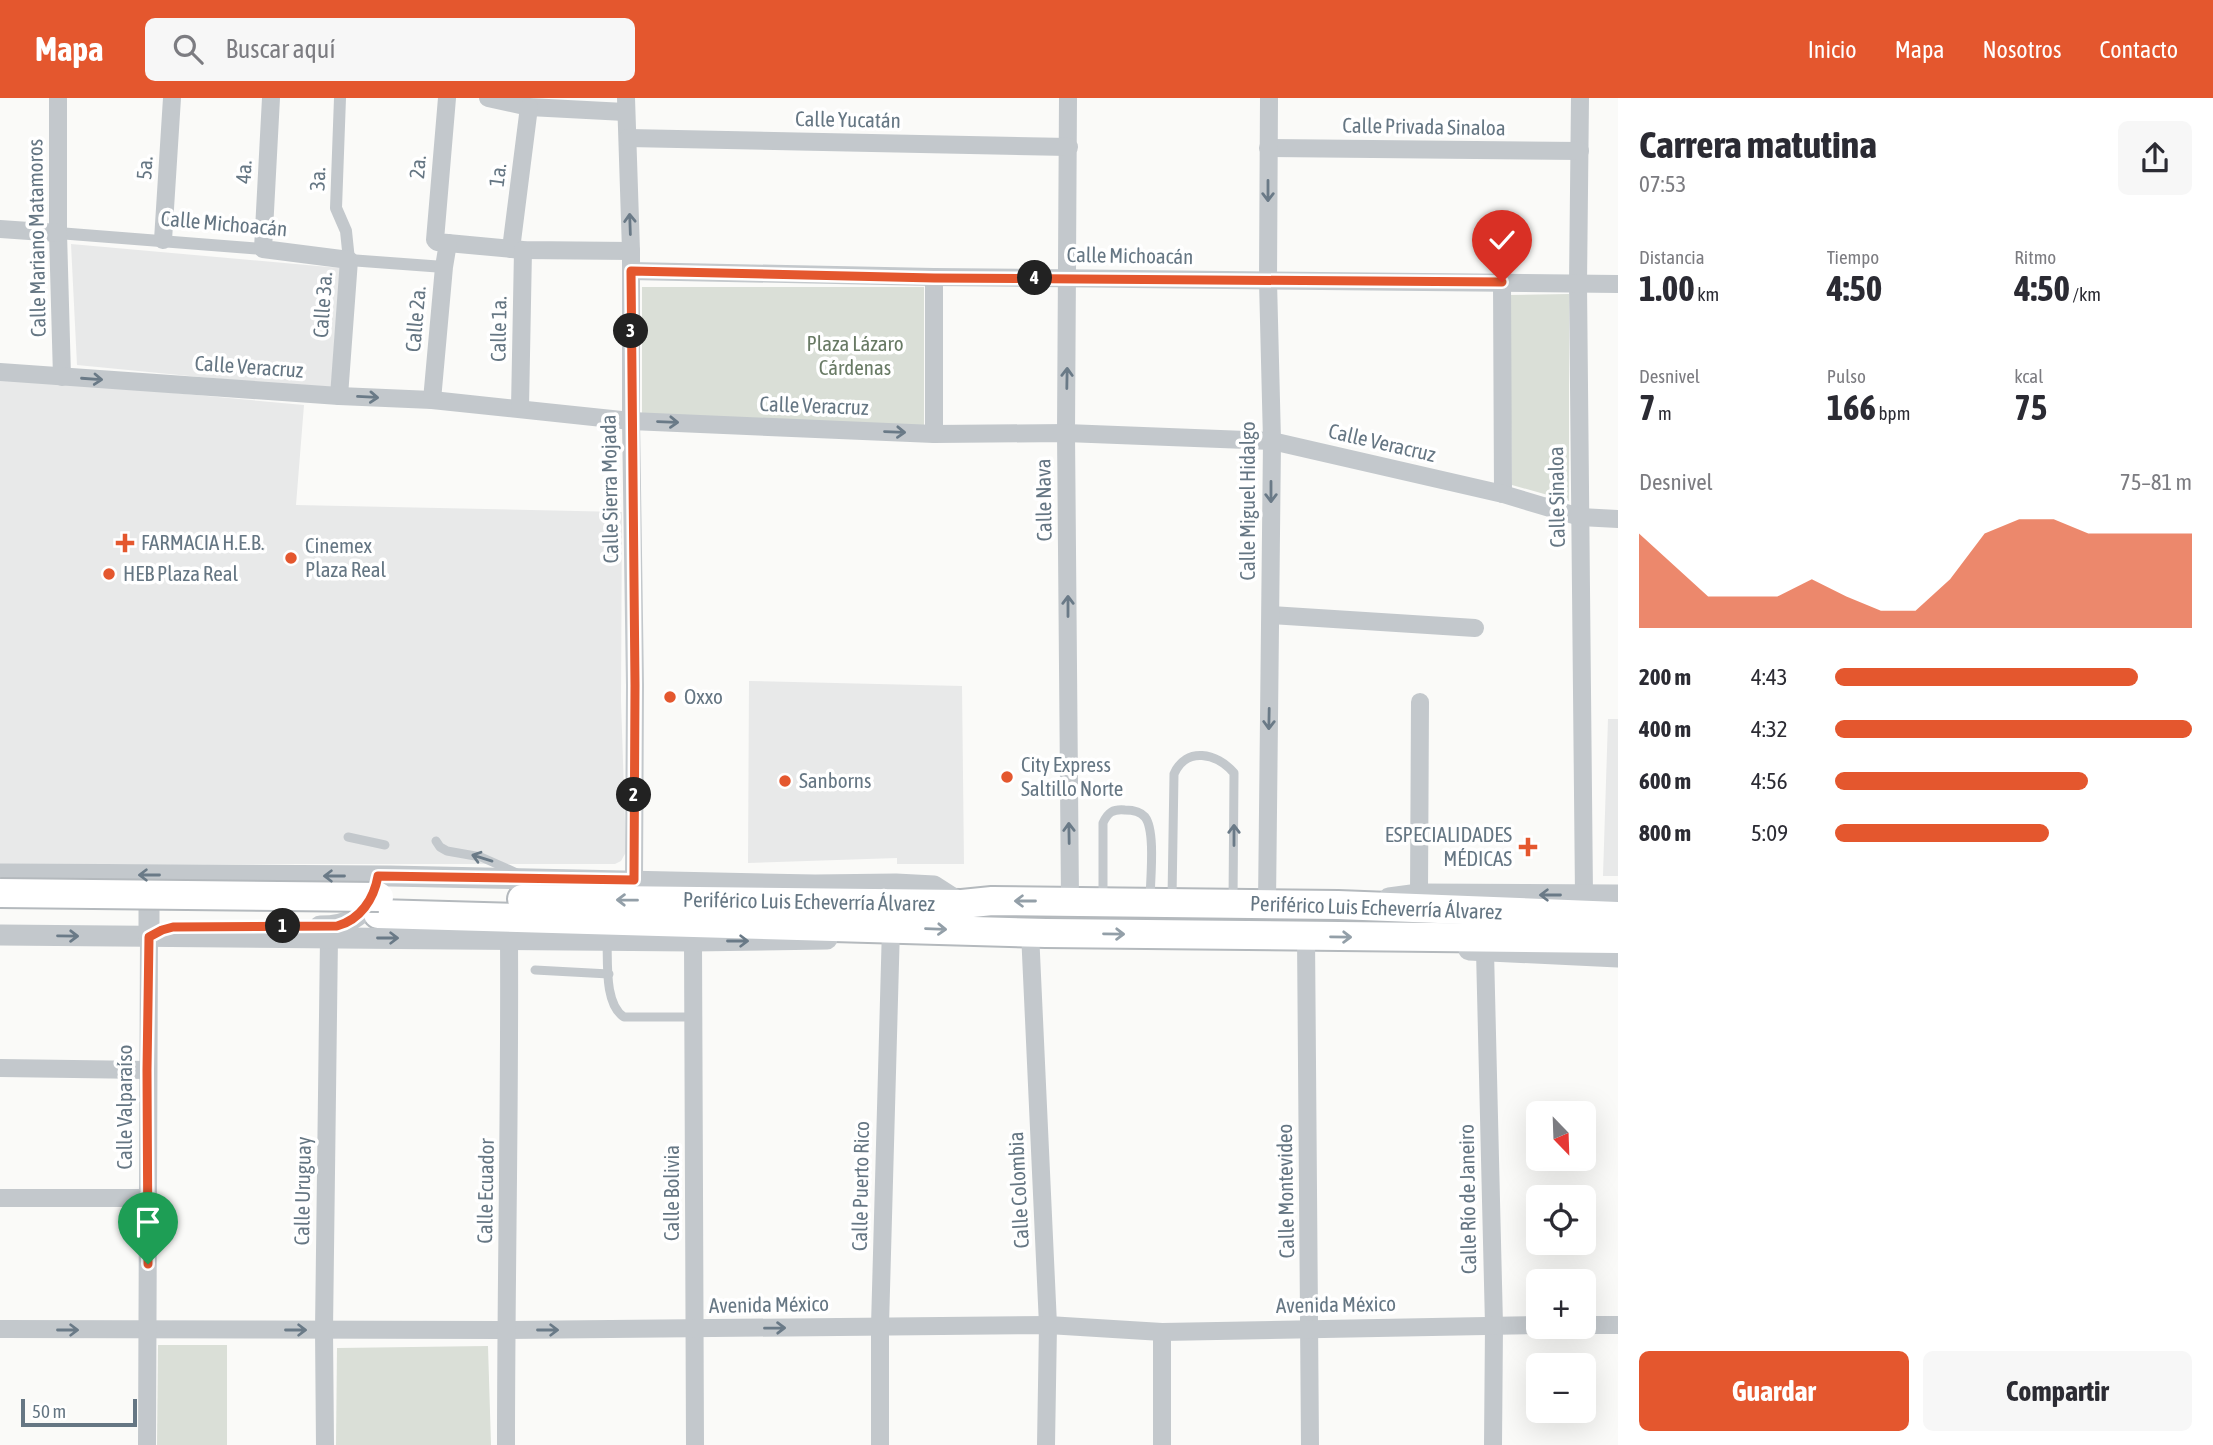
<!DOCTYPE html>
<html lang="es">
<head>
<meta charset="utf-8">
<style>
	body { margin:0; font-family:"Asap Condensed",sans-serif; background:#f7f7f7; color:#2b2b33; height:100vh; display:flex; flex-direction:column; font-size:26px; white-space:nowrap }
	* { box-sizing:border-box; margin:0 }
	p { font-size:23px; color:#7c7c81 }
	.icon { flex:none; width:38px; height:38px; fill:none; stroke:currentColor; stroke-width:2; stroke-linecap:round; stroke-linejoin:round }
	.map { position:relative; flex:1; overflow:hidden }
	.sheet { display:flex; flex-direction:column; background:#fff; width:595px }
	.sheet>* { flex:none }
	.needle { width:46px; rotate:157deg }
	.buttons { position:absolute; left:1526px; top:1003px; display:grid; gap:14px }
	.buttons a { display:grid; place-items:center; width:70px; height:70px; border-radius:10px; background:#fff; box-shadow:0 7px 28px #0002; font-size:35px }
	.scale { position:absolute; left:21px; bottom:18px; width:116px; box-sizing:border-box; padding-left:7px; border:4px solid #657683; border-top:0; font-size:19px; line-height:24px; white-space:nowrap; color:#657683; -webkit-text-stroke:5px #fff; paint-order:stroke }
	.pin { position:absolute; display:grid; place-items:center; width:60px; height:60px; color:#fff; margin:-72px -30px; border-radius:50% 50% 50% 0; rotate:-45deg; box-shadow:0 0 7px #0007 }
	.pin .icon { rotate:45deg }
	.km { position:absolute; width:35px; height:35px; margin:-18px; border-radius:50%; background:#222; color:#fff; font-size:19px; line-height:35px; text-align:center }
	.round { display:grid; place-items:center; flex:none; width:74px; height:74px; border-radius:10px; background:#f7f7f7 }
	.overview { display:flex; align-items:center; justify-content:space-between; height:119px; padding:0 21px }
	h1 { font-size:38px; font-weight:700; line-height:52px }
	.metrics { display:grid; grid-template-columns:repeat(3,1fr); gap:10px; height:119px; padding:7px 21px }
	.metrics div { display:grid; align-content:center }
	.metrics b { font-size:35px; font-weight:700 }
	.metrics small { font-size:19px; font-weight:400 }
	.metrics p { font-size:19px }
	.chart { height:196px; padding:14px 21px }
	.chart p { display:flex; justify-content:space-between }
	.chart svg { width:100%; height:126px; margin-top:7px; fill:#e4572e; opacity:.7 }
	.cta { display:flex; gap:14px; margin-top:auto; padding:14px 21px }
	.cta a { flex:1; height:80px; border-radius:10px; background:#e4572e; color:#fff; font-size:28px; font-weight:700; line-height:80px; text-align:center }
	.cta a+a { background:#f7f7f7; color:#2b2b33 }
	ul { padding:0 21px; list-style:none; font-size:23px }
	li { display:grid; grid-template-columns:112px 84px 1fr; align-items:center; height:52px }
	li i { height:18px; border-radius:9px; background:#e4572e }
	header { display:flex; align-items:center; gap:42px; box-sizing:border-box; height:98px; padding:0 35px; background:#e4572e; color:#fff }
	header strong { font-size:33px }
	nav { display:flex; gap:38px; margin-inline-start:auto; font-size:24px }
	.search { width:490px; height:63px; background:#f7f7f7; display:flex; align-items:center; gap:18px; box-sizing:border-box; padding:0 24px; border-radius:10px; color:#7c7c81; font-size:26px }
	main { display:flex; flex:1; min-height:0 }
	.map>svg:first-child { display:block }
	.built { fill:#e8e9e9 }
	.green { fill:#dadfd7 }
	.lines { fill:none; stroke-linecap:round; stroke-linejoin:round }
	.trunk-casing { stroke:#b4b9bd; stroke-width:32 }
	.service { stroke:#c3c8cc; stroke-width:9 }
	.pedestrian { stroke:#c3c8cc; stroke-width:12 }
	.minor { stroke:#c3c8cc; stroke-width:18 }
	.tertiary { stroke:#c3c8cc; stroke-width:21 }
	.trunk { stroke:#fff; stroke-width:28 }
	.trunk-bridge-casing { stroke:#b4b9bd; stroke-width:32; stroke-linecap:butt }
	.trunk-bridge { stroke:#fff; stroke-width:28 }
	.oneway { stroke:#6a7a87 }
	.oneway2 { stroke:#939fa8 }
	.route-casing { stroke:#fff; stroke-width:14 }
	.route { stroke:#e4572e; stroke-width:9 }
	.poi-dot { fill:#e4572e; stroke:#fff; stroke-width:2.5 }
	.labels { text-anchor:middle; stroke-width:7; stroke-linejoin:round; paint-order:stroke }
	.street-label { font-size:21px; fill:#657683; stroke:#fff }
	.park-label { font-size:21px; fill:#687a64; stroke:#fff }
	.poi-label { font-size:21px; fill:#657683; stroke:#fff; text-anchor:start }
</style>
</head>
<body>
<header>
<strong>Mapa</strong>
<div class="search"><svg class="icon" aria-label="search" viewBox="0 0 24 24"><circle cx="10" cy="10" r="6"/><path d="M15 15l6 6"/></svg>Buscar aquí</div>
<nav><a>Inicio</a><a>Mapa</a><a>Nosotros</a><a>Contacto</a></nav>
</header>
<main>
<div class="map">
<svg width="1618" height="1347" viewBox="0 0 1618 1347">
	<rect width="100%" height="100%" fill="#fafaf8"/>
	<!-- built -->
	<g class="built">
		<polygon points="71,146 340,170 331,292 77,267"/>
		<polygon points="0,279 304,307 296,407 622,414 621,603 626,754 621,763 615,766 0,766"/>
		<polygon points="749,583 962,588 964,766 897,766 897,760 748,765"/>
		<polygon points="1608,621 1618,621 1618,778 1603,778"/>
	</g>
	<!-- green -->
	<g class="green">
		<polygon points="642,189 924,189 924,329 642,323"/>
		<polygon points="1569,196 1569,403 1512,387 1509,197"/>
		<polygon points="158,1247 227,1247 227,1347 157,1347"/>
		<polygon points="488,1248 491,1347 336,1347 337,1250"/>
	</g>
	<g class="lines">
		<!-- trunk casing -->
		<g class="trunk-casing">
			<g id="trunk">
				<polyline points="522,801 962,806 992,803 1338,807 1618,818"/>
				<polyline points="378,816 1046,835 1618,841"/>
			</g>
		</g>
		<!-- service -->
		<g class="service">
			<polyline points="348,739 385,747"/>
			<polyline points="436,743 440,749 447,753 481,759 517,775"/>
			<path d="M1172,800L1174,676C1186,648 1217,655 1234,675L1233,804"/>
			<path d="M1103,802V725C1108,714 1113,711 1125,712C1132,712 1140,713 1145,719C1156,733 1150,784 1150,803"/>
			<path d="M607,841C608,864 604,906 624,919H694"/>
			<polyline points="535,872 609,876"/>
		</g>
		<!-- pedestrian -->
		<g class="pedestrian">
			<polyline points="340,0 336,110 346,133 349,162 444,169"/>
			<polyline points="58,135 263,151"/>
		</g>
		<!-- minor -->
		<g class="minor">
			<polyline points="58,0 58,135 62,279"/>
			<polyline points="271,0 263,151 349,162 339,298"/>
			<polyline points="447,0 435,142 437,144 523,152 631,153"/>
			<polyline points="488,0 529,9 625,14"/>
			<polyline points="626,0 631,153 631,323 635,587 634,782"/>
			<polyline points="1068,0 1066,335 1070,803"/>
			<polyline points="1580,0 1578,186 1584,797"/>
			<polyline points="628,40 1069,49"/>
			<polyline points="1268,50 1580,53"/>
			<polyline points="0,131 58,135"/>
			<polyline points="163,142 172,0"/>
			<polyline points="511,151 529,9"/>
			<polyline points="631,173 934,179 1618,186"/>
			<polyline points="1502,184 1503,396"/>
			<polyline points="0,274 339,298 432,302 631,323 934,336 1066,335 1272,343 1503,396 1580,419 1618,421"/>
			<polyline points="432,302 444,169 448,145"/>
			<polyline points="520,310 523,152"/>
			<polyline points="934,336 934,179"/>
			<polyline points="1271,517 1475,530"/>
			<polyline points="1419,796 1420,604"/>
			<polyline points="1267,806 1272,343 1268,183 1269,0"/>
			<polyline points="1030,834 1048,1227 1046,1347"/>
			<polyline points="1306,838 1310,1347"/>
			<polyline points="693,843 695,1347"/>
			<polyline points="1485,853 1494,1227 1493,1347"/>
			<polyline points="0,970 147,972"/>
			<polyline points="0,1100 147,1100"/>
			<polyline points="1584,1227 1618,1227"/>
			<polyline points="0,1231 506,1232 1048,1227 1162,1234 1538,1227"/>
			<polyline points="1162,1234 1162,1347"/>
			<polyline points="147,1347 149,839"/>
			<polyline points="325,1347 324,1232 329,839"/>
			<path d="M506,1347C506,1178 510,1009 509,840"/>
			<polyline points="880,1347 880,1228 891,829"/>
		</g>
		<!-- tertiary -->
		<g class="tertiary">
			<polyline points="0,776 390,778 815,787 896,786 934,788 962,806"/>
			<polyline points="1389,800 1419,796 1618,797"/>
			<path d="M320,828C352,828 365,817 377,788"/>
			<polyline points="0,837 693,843 827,841"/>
			<polyline points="149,839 149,800 152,796 165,793"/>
			<polyline points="1469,852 1618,859"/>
		</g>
		<!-- trunk -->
		<use href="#trunk" class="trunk"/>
		<!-- trunk-bridge casing -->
		<g class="trunk-bridge-casing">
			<polyline id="trunk-bridge" points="0,795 379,799"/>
		</g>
		<!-- trunk-bridge -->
		<use href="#trunk-bridge" class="trunk-bridge"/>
	</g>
	<!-- one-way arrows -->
	<defs><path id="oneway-shaft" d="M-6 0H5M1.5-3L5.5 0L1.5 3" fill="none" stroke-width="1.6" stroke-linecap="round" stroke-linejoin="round" transform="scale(1.75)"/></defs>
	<g class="oneway">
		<use href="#oneway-shaft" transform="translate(1268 93) rotate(90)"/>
		<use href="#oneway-shaft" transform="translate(630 126) rotate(-92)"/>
		<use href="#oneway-shaft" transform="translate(1067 280) rotate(-89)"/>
		<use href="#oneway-shaft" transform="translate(92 281) rotate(4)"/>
		<use href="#oneway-shaft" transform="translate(368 299) rotate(3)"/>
		<use href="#oneway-shaft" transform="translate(668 324) rotate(2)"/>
		<use href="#oneway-shaft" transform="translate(895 334) rotate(2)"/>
		<use href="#oneway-shaft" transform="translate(1271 394) rotate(90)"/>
		<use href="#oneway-shaft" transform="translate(1068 508) rotate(-90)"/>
		<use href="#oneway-shaft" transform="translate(1269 621) rotate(91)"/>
		<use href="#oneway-shaft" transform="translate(1069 735) rotate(-91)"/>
		<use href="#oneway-shaft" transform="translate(1234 737) rotate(-90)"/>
		<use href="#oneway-shaft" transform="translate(482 760) rotate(-163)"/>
		<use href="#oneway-shaft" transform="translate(149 777) rotate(-180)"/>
		<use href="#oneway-shaft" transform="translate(334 778) rotate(-180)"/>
		<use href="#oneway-shaft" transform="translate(1550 797) rotate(-180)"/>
		<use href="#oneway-shaft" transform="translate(68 838) rotate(1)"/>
		<use href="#oneway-shaft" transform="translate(388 840)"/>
		<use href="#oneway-shaft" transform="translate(738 843)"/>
		<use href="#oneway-shaft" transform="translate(775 1230) rotate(-1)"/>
		<use href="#oneway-shaft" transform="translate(68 1232)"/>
		<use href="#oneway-shaft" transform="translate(296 1232)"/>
		<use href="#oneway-shaft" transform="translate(548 1232)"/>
	</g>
	<g class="oneway2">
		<use href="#oneway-shaft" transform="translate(627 802) rotate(-179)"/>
		<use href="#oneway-shaft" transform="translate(1025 803) rotate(-180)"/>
		<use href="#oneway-shaft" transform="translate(936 831) rotate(2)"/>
		<use href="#oneway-shaft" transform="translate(1114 836) rotate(1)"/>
		<use href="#oneway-shaft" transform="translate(1341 839) rotate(1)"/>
	</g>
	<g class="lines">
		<!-- route casing -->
		<g class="route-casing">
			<path id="route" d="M148,1166L147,972L149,839L162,832L173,829L337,828C360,822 374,801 378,778L634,782L635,587L631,173L934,180L1502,184"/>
		</g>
		<!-- route -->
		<use href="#route" class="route"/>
	</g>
	<!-- markers -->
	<g class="poi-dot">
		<path d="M121.5 434.5h7v7h7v7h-7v7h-7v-7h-7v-7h7z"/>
		<circle cx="291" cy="460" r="7"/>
		<circle cx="109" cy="476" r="7"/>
		<circle cx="670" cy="599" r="7"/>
		<circle cx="1007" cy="679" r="7"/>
		<circle cx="785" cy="683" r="7"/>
		<path d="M1524.5 738.5h7v7h7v7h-7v7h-7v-7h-7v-7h7z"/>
	</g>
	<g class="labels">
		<!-- street labels -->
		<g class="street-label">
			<text transform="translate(848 22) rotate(1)" y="7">Calle Yucatán</text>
			<text transform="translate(1424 29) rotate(1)" y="7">Calle Privada Sinaloa</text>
			<text transform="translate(418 69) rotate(-85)" y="7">2a.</text>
			<text transform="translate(145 70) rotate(-86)" y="7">5a.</text>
			<text transform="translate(244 74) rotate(-87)" y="7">4a.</text>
			<text transform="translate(498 77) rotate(-83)" y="7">1a.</text>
			<text transform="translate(318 81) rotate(-88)" y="7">3a.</text>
			<text transform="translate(224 126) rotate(5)" y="7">Calle Michoacán</text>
			<text transform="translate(37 140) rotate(-91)" y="7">Calle Mariano Matamoros</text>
			<text transform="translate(1130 158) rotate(1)" y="7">Calle Michoacán</text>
			<text transform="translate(323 207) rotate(-86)" y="7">Calle 3a.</text>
			<text transform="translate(416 221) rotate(-85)" y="7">Calle 2a.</text>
			<text transform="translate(499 231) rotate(-89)" y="7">Calle 1a.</text>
			<text transform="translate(249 269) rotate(4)" y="7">Calle Veracruz</text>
			<text transform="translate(814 308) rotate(2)" y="7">Calle Veracruz</text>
			<text transform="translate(1382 345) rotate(13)" y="7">Calle Veracruz</text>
			<text transform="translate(610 391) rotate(-91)" y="7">Calle Sierra Mojada</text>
			<text transform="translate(1557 399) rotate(-91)" y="7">Calle Sinaloa</text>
			<text transform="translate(1044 402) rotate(-91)" y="7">Calle Nava</text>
			<text transform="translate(1248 403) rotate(-90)" y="7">Calle Miguel Hidalgo</text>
			<text transform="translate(809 804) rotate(1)" y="7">Periférico Luis Echeverría Álvarez</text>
			<text transform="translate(1376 810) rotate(2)" y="7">Periférico Luis Echeverría Álvarez</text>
			<text transform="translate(125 1009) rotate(-90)" y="7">Calle Valparaíso</text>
			<text transform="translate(861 1088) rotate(-89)" y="7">Calle Puerto Rico</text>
			<text transform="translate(1019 1092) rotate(-93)" y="7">Calle Colombia</text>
			<text transform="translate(303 1093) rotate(-89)" y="7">Calle Uruguay</text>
			<text transform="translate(486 1093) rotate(-89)" y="7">Calle Ecuador</text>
			<text transform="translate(1286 1093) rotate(-91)" y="7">Calle Montevideo</text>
			<text transform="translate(672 1095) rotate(-90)" y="7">Calle Bolivia</text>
			<text transform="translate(1468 1101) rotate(-91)" y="7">Calle Río de Janeiro</text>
			<text transform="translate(769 1207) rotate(-1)" y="7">Avenida México</text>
			<text transform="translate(1336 1207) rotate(-1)" y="7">Avenida México</text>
		</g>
		<!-- park labels -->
		<g class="park-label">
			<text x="855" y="253">Plaza Lázaro<tspan x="855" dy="24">Cárdenas</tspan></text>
		</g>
		<!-- poi labels -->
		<g class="poi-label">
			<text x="141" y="452">FARMACIA H.E.B.</text>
			<text x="305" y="455">Cinemex<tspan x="305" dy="24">Plaza Real</tspan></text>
			<text x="123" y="483">HEB Plaza Real</text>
			<text x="684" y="606">Oxxo</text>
			<text x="1021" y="674">City Express<tspan x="1021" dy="24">Saltillo Norte</tspan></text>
			<text x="799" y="690">Sanborns</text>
			<text x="1512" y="744" text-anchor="end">ESPECIALIDADES<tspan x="1512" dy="24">MÉDICAS</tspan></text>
		</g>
	</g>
</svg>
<div class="buttons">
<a><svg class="needle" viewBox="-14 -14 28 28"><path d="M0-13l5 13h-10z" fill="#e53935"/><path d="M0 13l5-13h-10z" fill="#7c7c81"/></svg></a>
<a><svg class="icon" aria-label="locate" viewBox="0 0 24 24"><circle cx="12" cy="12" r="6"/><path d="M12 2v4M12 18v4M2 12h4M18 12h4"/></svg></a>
<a>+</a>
<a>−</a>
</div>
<div class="scale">50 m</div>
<div class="pin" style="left:148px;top:1166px;background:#1e9e55"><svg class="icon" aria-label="arrive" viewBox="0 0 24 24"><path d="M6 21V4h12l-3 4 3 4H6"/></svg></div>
<div class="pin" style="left:1502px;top:184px;background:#d93025"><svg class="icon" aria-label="check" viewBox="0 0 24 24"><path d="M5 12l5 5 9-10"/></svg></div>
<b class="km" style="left:283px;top:828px">1</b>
<b class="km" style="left:634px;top:697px">2</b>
<b class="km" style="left:631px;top:233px">3</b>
<b class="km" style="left:1035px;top:180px">4</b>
</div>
<section class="sheet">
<div class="overview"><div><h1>Carrera matutina</h1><p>07:53</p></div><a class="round"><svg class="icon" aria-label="share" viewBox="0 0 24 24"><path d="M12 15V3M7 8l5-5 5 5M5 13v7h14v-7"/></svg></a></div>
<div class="metrics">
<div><p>Distancia</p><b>1.00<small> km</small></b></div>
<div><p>Tiempo</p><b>4:50</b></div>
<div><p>Ritmo</p><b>4:50<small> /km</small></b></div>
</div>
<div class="metrics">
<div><p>Desnivel</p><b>7<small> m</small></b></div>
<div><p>Pulso</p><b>166<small> bpm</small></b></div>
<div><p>kcal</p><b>75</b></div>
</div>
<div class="chart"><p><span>Desnivel</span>75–81 m</p>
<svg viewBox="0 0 160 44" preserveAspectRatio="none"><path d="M0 44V11L10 22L20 33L30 33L40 33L50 27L60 33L70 38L80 38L90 27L100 11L110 6L120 6L130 11L140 11L150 11L160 11V44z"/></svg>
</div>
<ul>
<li><b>200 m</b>4:43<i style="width:85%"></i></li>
<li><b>400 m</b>4:32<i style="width:100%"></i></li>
<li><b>600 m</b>4:56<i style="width:71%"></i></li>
<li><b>800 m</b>5:09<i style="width:60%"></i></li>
</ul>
<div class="cta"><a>Guardar</a><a>Compartir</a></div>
</section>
</main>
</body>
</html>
